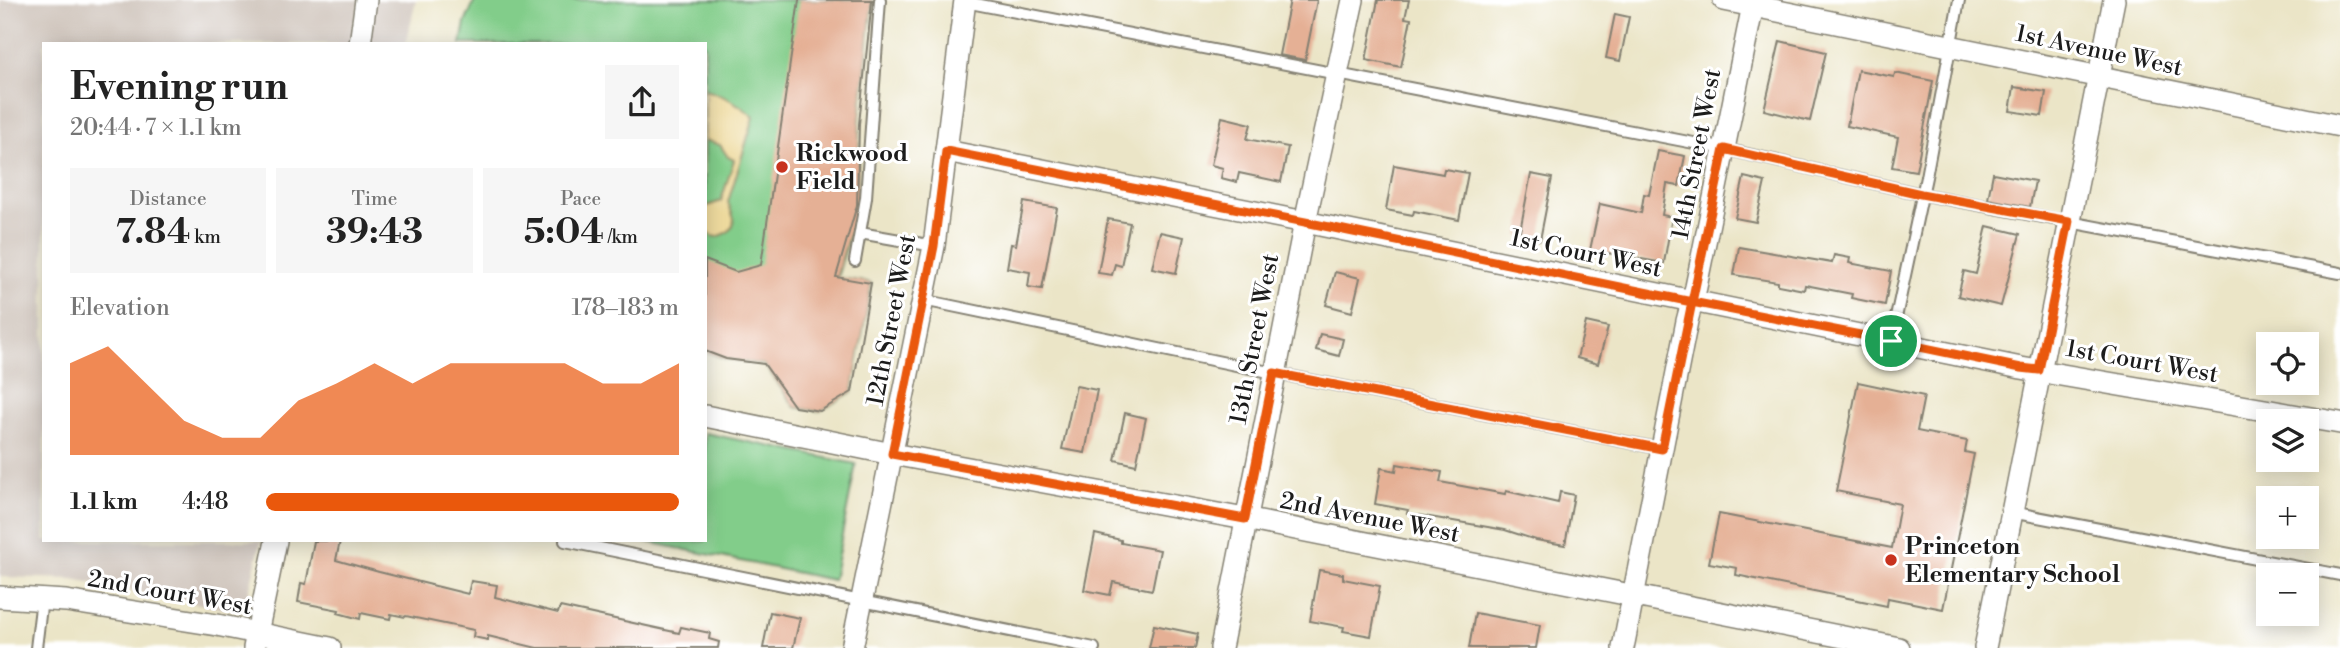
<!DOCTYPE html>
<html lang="en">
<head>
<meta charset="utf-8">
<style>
	body { margin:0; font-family:"Libre Bodoni",serif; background:#f6f6f6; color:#222; height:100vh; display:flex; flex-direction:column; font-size:26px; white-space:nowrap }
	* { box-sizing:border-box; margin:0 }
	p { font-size:23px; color:#767676 }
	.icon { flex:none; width:38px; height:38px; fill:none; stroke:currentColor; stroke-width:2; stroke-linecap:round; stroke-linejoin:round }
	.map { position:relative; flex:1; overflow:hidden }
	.sheet { position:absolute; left:42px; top:42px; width:665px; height:500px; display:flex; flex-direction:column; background:#fff; border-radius:0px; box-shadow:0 4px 18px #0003 }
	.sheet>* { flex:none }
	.tools { position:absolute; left:2256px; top:332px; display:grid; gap:14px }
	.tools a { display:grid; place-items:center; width:63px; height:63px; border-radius:0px; background:#fff; box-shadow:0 4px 18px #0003; font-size:35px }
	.pin { position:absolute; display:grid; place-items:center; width:60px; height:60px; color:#fff; margin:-30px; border:4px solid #fff; border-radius:50%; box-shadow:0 2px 7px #0007 }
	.round { display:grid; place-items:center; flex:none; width:74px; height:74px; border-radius:0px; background:#f6f6f6 }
	.overview { display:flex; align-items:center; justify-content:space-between; height:119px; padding:0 28px }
	h1 { font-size:38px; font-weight:700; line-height:52px }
	.figures { display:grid; grid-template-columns:repeat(3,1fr); gap:10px; height:119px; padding:7px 28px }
	.figures div { display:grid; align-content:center; border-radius:0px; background:#f6f6f6; text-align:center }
	.figures b { font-size:35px; font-weight:700 }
	.figures small { font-size:19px; font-weight:400 }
	.figures p { font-size:19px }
	.chart { height:196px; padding:14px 28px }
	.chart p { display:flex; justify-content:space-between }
	.chart svg { width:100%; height:126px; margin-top:7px; fill:#ea580c; opacity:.7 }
	ul { padding:0 28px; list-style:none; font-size:23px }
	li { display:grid; grid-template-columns:112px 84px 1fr; align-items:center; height:52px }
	li i { height:18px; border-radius:9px; background:#ea580c }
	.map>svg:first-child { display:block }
	.industrial { fill:#cdc2b9 }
	.green { fill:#82cd8a; stroke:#4f7453; stroke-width:2 }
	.sand { fill:#eeda9e; stroke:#857b5d; stroke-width:2 }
	.building { fill:#e5b095 }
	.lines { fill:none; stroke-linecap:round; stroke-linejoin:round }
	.lane-casing { stroke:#848072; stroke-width:14 }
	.street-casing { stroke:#848072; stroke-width:24 }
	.lane { stroke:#fff; stroke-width:10 }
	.street { stroke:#fff; stroke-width:21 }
	.route-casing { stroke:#fff; stroke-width:14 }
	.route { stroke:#ea580c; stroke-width:9 }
	.poi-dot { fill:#c8321e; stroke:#fff; stroke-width:2.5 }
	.labels { text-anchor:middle; stroke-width:6; stroke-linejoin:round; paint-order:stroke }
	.street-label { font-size:24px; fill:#1c1c1c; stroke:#fff }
	.poi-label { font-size:24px; font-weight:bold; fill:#1c1c1c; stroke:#fff; text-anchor:start }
</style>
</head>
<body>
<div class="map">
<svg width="2340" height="648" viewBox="0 0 2340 648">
	<rect width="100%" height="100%" fill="#fff"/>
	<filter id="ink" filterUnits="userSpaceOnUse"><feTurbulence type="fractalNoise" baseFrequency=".0143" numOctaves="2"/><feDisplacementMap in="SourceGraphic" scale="14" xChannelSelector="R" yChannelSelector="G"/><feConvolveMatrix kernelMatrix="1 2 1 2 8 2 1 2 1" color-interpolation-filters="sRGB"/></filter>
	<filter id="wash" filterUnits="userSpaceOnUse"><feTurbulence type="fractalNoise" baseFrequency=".00686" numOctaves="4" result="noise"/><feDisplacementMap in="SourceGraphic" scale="28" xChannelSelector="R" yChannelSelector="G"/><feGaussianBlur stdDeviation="1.57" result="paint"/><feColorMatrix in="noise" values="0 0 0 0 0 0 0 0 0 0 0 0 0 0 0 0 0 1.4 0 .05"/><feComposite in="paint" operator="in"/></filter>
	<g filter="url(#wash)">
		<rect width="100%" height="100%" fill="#ebe5c7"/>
		<!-- industrial -->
		<polygon class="industrial" points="0,0 416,0 406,44 44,44 44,541 261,541 244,613 73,579 0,577"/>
		<!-- green -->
		<g class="green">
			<polygon points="475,0 872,0 859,124 857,211 822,326 841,278 871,283 852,392 820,411 795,407 764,364 726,359 705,351 705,44 461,44 465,23"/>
			<polygon points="705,433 856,464 833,580 643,541 705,541"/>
		</g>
		<!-- sand -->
		<path class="sand" d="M705,90C726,96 738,103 754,117L728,202L734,219L733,226L728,232L718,237L712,236L705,231V207L721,201L734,160L728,157L720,145L705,140Z"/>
		<g id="blocks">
			<!-- building -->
			<g class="building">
				<polygon points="799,0 872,0 859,124 857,205 836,277 871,283 852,392 820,411 795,407 764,364 726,359 705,351 705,260 736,272 761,265"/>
				<polygon points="1290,0 1317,0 1305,60 1279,55"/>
				<polygon points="1378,0 1409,0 1405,18 1411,19 1401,67 1366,60"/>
				<polygon points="1615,14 1629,17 1620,61 1606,58"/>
				<polygon points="1780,41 1826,52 1810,121 1764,110"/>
				<polygon points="1858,70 1894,77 1895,73 1933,81 1916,171 1892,167 1898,137 1847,126"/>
				<polygon points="2014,87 2046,92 2042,116 2010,111"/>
				<polygon points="1222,117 1251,124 1247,139 1288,147 1281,182 1239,173 1237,182 1221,178 1223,168 1211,165"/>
				<polygon points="1658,151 1685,156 1679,186 1667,184 1662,215 1672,217 1664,263 1590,250 1600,204 1641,213 1644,194 1649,195"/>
				<polygon points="1394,165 1443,174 1444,169 1468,173 1459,220 1414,211 1413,215 1386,210"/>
				<polygon points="1993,173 2035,181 2030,207 1988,199"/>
				<polygon points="1531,174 1552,178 1540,240 1519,236"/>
				<polygon points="1744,177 1765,182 1756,222 1735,218"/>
				<polygon points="1024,202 1057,208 1042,289 1028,287 1030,272 1007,268 1011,244 1016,245"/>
				<polygon points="1108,219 1130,223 1121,266 1115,264 1112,275 1098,273"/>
				<polygon points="1987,226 2020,234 2001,306 1958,296 1964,271 1976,274"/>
				<polygon points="1160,232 1184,237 1176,273 1152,268"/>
				<polygon points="1739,247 1832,263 1834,255 1850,258 1849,263 1891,271 1885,305 1851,298 1852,294 1805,285 1804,290 1778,285 1778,282 1734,275"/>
				<polygon points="1335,272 1360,278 1352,312 1326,305"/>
				<polygon points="1586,322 1608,327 1598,364 1577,358"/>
				<polygon points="1320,334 1343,339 1339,356 1316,350"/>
				<polygon points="1858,382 1924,396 1917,431 1967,441 1965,452 1974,454 1943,609 1888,598 1887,606 1736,575 1737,568 1709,563 1719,514 1892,548 1900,504 1836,491"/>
				<polygon points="1076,386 1097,390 1085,453 1062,449"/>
				<polygon points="1125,413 1146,418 1136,465 1115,460"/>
				<polygon points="1397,464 1442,472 1440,482 1505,494 1506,491 1558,503 1560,492 1574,495 1565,545 1536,540 1505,530 1407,513 1408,510 1375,504 1381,468 1396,471"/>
				<polygon points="1095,534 1121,540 1121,543 1160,550 1152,590 1113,582 1110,595 1084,590"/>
				<polygon points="314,541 340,541 336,560 379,572 468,594 471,581 497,585 495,597 558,613 560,607 679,633 681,627 710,633 709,639 719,642 718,648 537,648 488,636 488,640 473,637 474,630 406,616 405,617 391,614 390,619 361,613 360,619 338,613 339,610 298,602 301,583 306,584"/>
				<polygon points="1319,570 1343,574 1343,579 1380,586 1371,636 1343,631 1344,627 1310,621"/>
				<polygon points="770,612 800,618 793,648 763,648"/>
				<polygon points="1475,613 1540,625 1536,648 1469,648"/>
				<polygon points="1154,625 1198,634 1195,648 1149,648"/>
			</g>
		</g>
	</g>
	<g filter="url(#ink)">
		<use href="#blocks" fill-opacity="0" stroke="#848072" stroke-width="2"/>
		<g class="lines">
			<!-- lane casing -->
			<g class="lane-casing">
				<g id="lane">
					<polyline points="965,2 1725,149 1921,194 2340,273"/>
					<polyline points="860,233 934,246"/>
					<polyline points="855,261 866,198 880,0"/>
					<polyline points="923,300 1274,373 1662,449"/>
					<polyline points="1891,341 1926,177 1959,0"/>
					<polyline points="2011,512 2340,575"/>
					<polyline points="565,541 1094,648"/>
					<polyline points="36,648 42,599"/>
				</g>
			</g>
			<!-- street casing -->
			<g class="street-casing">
				<g id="street">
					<polyline points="1724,0 2340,126"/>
					<polyline points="360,44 366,0"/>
					<polyline points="946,151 1305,222 2021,368 2340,423"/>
					<polyline points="705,416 892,454 1245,519 1899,648"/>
					<polyline points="0,597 66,601 217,625 330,648"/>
					<polyline points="254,648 276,541"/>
					<polyline points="852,648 934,246 965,0"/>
					<polyline points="1221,648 1305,222 1353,0"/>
					<polyline points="1623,648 1687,321 1696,287 1754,0"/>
					<polyline points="1985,648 2114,0"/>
				</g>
			</g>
			<!-- lane -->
			<use href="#lane" class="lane"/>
			<!-- street -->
			<use href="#street" class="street"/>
		</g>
	</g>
	<g class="lines" filter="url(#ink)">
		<!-- route casing -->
		<g class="route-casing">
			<polyline id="route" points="1891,341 1692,302 1662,449 1274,373 1245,519 892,454 934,246 946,151 1305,222 1692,302 1724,149 1921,194 2069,221 2039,370 2021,368 1891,341"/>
		</g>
		<!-- route -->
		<use href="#route" class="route"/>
	</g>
	<!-- markers -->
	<g class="poi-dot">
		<circle cx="782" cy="167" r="7"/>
		<circle cx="1891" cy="560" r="7"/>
	</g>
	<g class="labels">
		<!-- street labels -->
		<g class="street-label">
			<text transform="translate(2099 50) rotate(12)" y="8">1st Avenue West</text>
			<text transform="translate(1696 154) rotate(-79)" y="8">14th Street West</text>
			<text transform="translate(1586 253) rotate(12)" y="8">1st Court West</text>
			<text transform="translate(891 320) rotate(-79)" y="8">12th Street West</text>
			<text transform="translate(1254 339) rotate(-79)" y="8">13th Street West</text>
			<text transform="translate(2142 361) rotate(10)" y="8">1st Court West</text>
			<text transform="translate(1370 517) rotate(11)" y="8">2nd Avenue West</text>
			<text transform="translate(170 592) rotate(10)" y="8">2nd Court West</text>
		</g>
		<!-- poi labels -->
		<g class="poi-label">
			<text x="796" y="161">Rickwood<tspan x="796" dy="28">Field</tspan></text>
			<text x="1905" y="554">Princeton<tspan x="1905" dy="28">Elementary School</tspan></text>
		</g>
	</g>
</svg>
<div class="tools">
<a><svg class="icon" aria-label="locate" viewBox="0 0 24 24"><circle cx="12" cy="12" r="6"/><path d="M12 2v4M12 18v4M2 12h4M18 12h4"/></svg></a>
<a><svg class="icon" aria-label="layers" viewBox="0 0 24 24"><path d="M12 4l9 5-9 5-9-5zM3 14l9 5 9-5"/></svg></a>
<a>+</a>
<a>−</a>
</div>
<div class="pin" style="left:1891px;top:341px;background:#1e9e55"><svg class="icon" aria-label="arrive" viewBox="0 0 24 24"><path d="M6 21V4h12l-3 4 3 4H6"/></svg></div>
<section class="sheet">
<div class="overview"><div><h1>Evening run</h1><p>20:44 · 7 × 1.1 km</p></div><a class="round"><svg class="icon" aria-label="share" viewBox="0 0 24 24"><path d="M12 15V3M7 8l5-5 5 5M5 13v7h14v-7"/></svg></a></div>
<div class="figures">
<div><p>Distance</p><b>7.84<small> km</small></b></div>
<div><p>Time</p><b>39:43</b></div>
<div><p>Pace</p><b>5:04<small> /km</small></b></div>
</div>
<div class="chart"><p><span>Elevation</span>178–183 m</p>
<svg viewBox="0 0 160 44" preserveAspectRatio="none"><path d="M0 44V12L10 6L20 19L30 32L40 38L50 38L60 25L70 19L80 12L90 19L100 12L110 12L120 12L130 12L140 19L150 19L160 12V44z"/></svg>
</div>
<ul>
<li><b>1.1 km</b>4:48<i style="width:100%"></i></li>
</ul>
</section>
</div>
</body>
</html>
